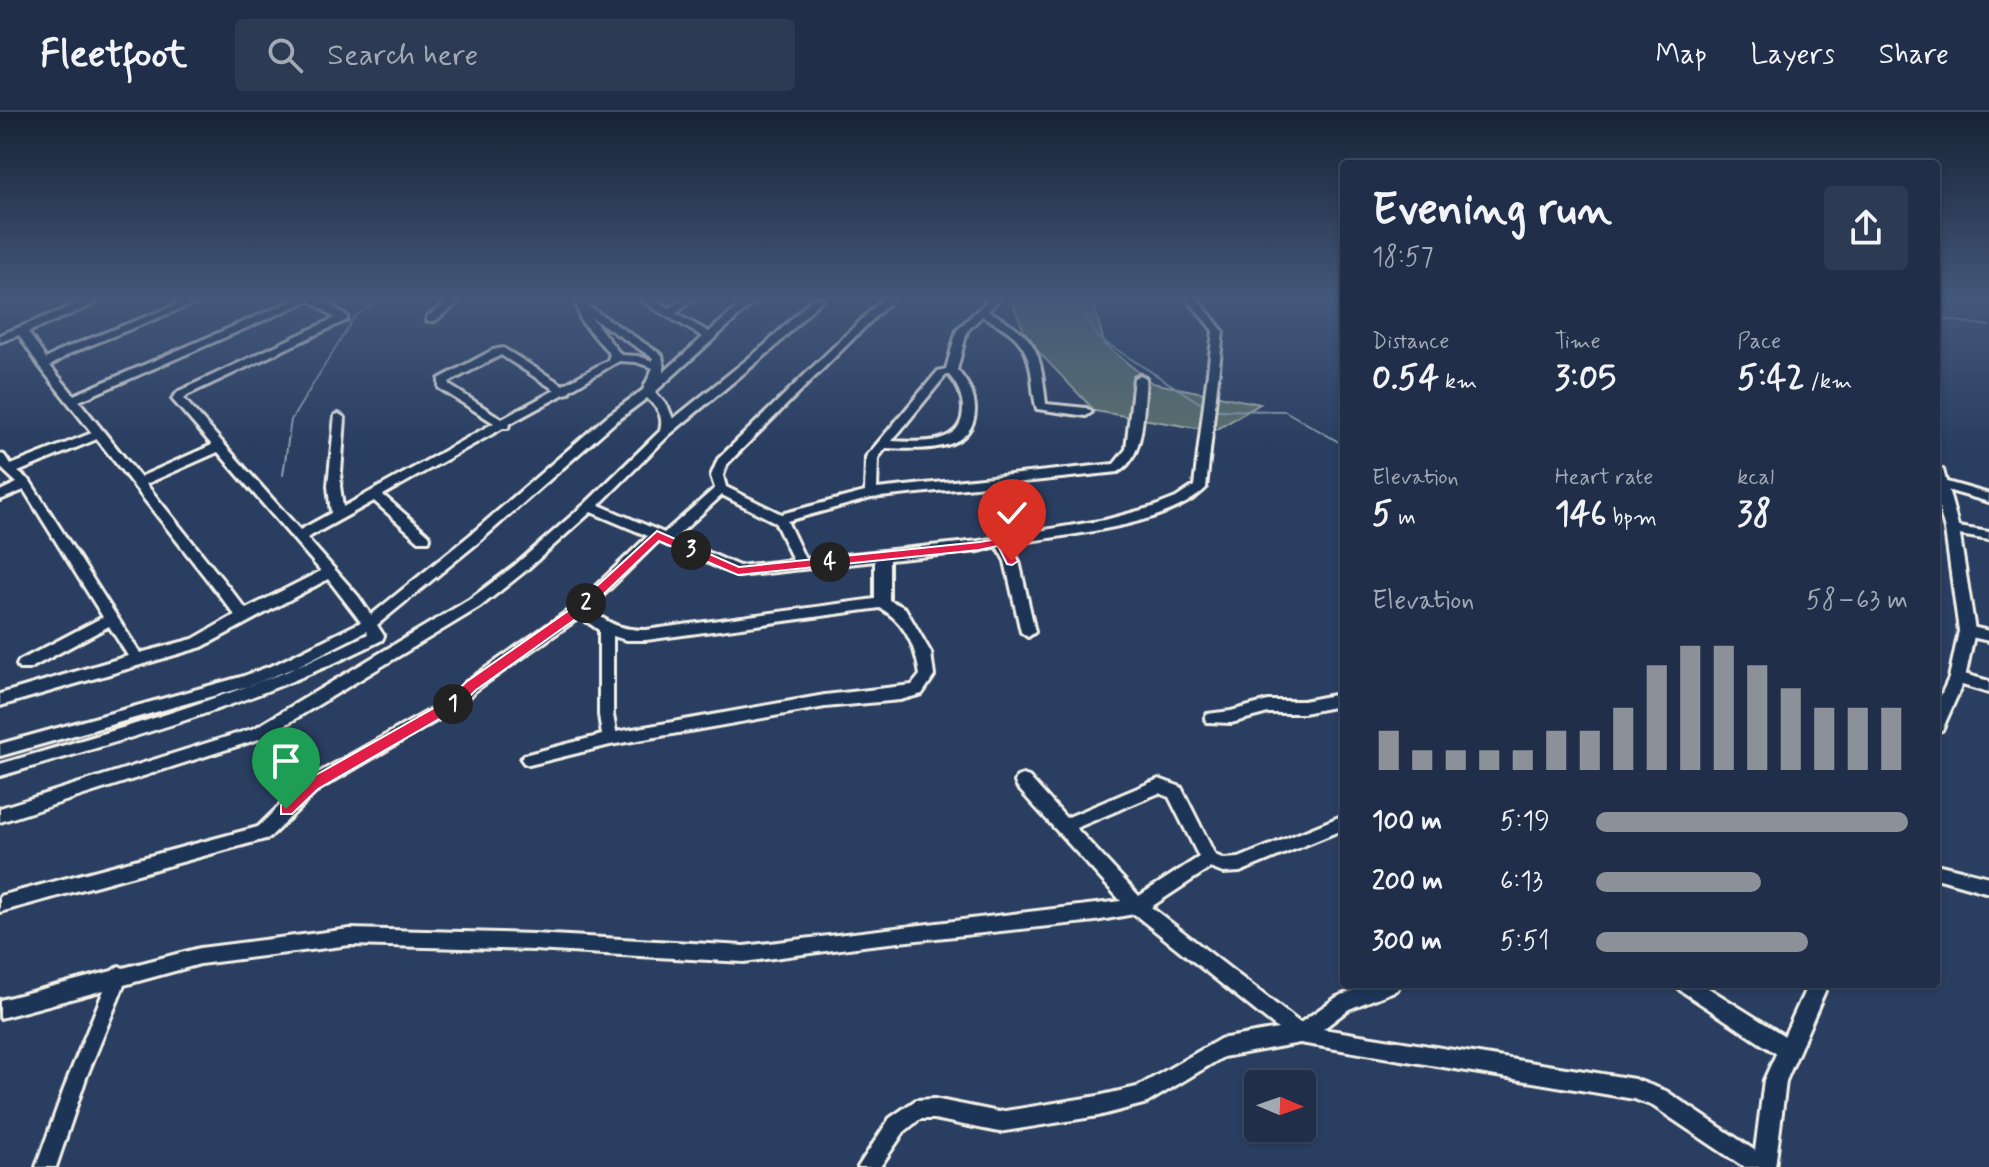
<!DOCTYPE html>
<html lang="en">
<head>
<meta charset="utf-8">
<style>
	body { margin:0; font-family:Mynerve,sans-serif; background:#2d3a53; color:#f1f3f6; height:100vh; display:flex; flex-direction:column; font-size:30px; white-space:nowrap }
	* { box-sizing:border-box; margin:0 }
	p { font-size:26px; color:#a2a8b4 }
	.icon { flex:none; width:44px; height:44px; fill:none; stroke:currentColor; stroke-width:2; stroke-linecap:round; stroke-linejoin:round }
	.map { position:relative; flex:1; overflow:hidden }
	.sheet { position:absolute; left:1340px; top:48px; width:600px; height:828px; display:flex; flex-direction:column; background:#202e49; border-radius:8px; box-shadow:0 2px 6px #0004,0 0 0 2px #3d4a61 }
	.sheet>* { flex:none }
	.needle { width:52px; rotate:92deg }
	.fabs { position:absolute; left:1244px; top:958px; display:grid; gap:16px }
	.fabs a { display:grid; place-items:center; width:72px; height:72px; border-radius:8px; background:#202e49; box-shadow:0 2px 6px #0004,0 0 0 2px #3d4a61; font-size:40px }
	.pin { position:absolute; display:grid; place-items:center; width:68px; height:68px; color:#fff; margin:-82px -34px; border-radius:50% 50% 50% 0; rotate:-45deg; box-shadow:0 0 8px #0007 }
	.pin .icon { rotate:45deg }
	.km { position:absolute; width:40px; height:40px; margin:-20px; border-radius:50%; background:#222; color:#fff; font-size:22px; line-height:40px; text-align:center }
	.round { display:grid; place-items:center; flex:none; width:84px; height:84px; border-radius:8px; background:#2d3a53 }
	.overview { display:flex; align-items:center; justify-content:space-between; height:136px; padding:0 32px }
	h1 { font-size:44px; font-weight:700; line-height:60px }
	.metrics { display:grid; grid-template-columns:repeat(3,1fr); gap:12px; height:136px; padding:8px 32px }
	.metrics div { display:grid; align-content:center }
	.metrics b { font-size:34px; font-weight:700 }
	.metrics small { font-size:22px; font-weight:400 }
	.metrics p { font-size:22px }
	.chart { height:224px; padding:16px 32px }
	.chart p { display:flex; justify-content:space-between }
	.chart svg { width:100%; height:144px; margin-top:8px; stroke:#8c9099; stroke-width:6 }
	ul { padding:0 32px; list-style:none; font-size:26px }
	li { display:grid; grid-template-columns:128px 96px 1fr; align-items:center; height:60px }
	li i { height:20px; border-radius:10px; background:#8c9099 }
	header { display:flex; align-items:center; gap:48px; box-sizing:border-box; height:112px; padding:0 40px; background:#202e49; border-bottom:2px solid #3d4a61 }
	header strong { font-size:38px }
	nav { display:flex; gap:44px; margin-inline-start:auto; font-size:28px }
	.search { width:560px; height:72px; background:#2d3a53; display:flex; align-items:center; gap:20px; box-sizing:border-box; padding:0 28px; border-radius:8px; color:#a2a8b4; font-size:30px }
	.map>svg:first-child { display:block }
	.green { fill:#5a706c; stroke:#a7b0aa; stroke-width:2 }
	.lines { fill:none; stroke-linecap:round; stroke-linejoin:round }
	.stream { stroke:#899faf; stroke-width:2 }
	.minor-casing { stroke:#f4f1e8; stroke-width:6 }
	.major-casing { stroke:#f4f1e8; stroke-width:6 }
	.minor { fill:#1d3557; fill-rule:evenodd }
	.major { fill:#1d3557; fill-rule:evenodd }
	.route { fill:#e11d48; stroke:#fff; stroke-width:2 }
</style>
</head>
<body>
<header>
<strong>Fleetfoot</strong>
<div class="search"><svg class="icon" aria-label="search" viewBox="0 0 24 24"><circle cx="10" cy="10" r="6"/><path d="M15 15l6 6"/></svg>Search here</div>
<nav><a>Map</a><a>Layers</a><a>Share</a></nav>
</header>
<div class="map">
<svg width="1989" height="1055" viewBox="0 0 1989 1055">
	<rect width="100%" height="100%" fill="#2a3e61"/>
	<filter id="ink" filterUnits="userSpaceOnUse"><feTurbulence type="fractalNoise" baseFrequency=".0125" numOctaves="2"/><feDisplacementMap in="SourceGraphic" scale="16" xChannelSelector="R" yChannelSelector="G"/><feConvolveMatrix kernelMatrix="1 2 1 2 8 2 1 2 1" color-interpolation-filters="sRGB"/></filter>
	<g filter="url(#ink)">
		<!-- green -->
		<polygon class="green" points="1010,186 1093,186 1104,232 1152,271 1260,292 1214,319 1095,299 1029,230"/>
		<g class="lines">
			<!-- stream -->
			<g class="stream">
				<polyline points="1071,186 1076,188 1097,225 1206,295"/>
				<polyline points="1936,206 1989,214"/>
				<polyline points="1213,298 1285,299 1344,333"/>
				<polyline points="283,363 291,308 355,204 382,186"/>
			</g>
			<!-- minor casing -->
			<g class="minor-casing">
				<g id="minor">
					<path d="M194,186H207L71,241L50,254L74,283L299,186H319L347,204V208L187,283L184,287L300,418L331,401L328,374L335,303L339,302L345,306L340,374L343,395L494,311L439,276V267L493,238L503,236L563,273L608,248L610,242L581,209L575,186H585L588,194L662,243L664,255L663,261L703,225L636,186H648L670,196L683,186H694L676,202L709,220L748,186H759L655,280L668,295L673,307L765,233L813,186H823L773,237L669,323L599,393L664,421L715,376L711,364L718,347L884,186H894L727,352L723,364L726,375L781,402L865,380L866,345L938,259L946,257L957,218L990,186H1000L988,199C1038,225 1040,238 1046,292L1086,296L1092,300L1086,304L1037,297C1034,288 1033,276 1032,266C1028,230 1013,220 982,204L967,219L957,258C967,269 975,283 975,298C974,343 916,337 886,336L878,346L877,377L1114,352L1126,337L1134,266L1140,263L1146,266C1143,294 1146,346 1118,360L871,386L787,409L805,447L979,429L1105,408L1153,395L1176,386L1194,374L1213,219L1187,186H1197L1223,219L1206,376C1168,415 1062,423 1009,432L1019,449L1035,520L1028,525L1021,520L1005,449L997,434L979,439L889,448V488L905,496L931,541L934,564L922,582L900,588L825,595L610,633L529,653L524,651L521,647L524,643L602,623L599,603V518L580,505L476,578L458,596L318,678L269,726L0,800V784L258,715L306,668L448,588L466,570L575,494L648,424L591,400L524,460L480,495L265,625L0,710V696L255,616L470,487L514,454L586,391L660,319C664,304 658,296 647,286L615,310L480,429L377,513L384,524L382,528C260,590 131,626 0,664V652C126,615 251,581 368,522L367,519L286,560L248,574L0,644V632L241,565L276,552L361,510L328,467L202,535L0,594V582L128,544L109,514L29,557H19L17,553L19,549L103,505L24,378L0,388V379L17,371L0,355V342L4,343L11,353L92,321L40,255L19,223L0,230V223L87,188H95V192L28,220L46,247L63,237ZM310,188L335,206L179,279L172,287L212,333L140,365L79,289ZM591,205L653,246V249L638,244L621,243ZM501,243L555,278L502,307L449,273V270ZM619,249L636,250L653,256L643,278L607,304L470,423L371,503L358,484L307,426L374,389L419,429H429L430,426L429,423L383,383L503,316H508L509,312L564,282L569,281L570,278ZM946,263H949C957,272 963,284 963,297C963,335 918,330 892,329ZM97,327L235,503L193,527L140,541L30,369L18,360ZM218,340L321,459L246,497L146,372ZM722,383L775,410L793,448L739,454L675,426ZM658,429L738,464L875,449V487L646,518C620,518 610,512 589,497ZM880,496C905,509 916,536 920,563L912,573L825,583L616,620L613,603V524L626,528H646Z"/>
					<polygon points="453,186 464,186 435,209 427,209 427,205"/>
					<polygon points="1936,367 1989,382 1989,390 1936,375"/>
					<polygon points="1952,414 1989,420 1989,428 1947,421 1946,418"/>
					<polygon points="1967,514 1989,519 1989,529 1962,523 1960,519 1962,515"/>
					<polygon points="1957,560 1989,569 1989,581 1952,570 1950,566 1952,562"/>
					<polygon points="1344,581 1344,593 1303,601 1268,601 1231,611 1207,610 1205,606 1207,602 1231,599 1268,589 1303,589"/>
					<path d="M1023,663L1029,665L1066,706L1159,667L1181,675L1215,743L1224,747L1239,746L1344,703V717L1240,760L1223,761L1210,756L1151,795L1300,911L1337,885L1369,872H1400L1397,878L1349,897L1323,917L1634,967L1666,979L1769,1048L1772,1055H1744L1653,994L1634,987L1300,931L1223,945L1147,991L1098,1004L999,1020L934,1007H920L904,1020L880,1055H858L890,1006L916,988L934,987L999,1000L1098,984L1137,975L1220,927L1278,917L1134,802L1095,809L871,833L744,850L534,838L350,833L200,852L124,873L86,966L56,1055H36L68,966L104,878L0,906V888L112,859L119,854L123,856L200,836L350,817L534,822L744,834L1121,789L1017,675L1015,670L1017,665ZM1159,681L1169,685L1199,745L1139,784L1076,716Z"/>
					<polygon points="1936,752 1989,765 1989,781 1936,766"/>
					<polygon points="1677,872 1702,872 1794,930 1796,937 1794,944 1787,946 1780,944 1680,878"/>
				</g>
			</g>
			<!-- major casing -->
			<g class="major-casing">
				<g id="major">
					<polygon points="1936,354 1943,358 1959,418 1975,519 1965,566 1942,618 1936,620 1936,594 1949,566 1959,519 1945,418 1936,385"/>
					<polygon points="1808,872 1828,872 1786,969 1775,1055 1753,1055 1764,968"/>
				</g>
			</g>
			<!-- minor -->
			<use href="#minor" class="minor"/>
			<!-- major -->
			<use href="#major" class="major"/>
		</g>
	</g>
	<!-- sky -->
	<linearGradient id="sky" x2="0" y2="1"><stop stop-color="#172235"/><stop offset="0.56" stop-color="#44587b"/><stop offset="1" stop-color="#44587b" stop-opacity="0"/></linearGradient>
	<rect width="1989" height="333" fill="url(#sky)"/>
	<!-- route -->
	<polygon class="route" points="657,419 739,455 979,430 1005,426 1018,449 1012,453 1007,452 998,434 979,438 738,463 659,429 584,501 476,578 458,596 318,677 292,702 281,702 281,693 307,668 448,588 466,570 575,494"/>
</svg>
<div class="fabs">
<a><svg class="needle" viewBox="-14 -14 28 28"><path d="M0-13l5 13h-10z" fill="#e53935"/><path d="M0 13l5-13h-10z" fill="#a2a8b4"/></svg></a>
</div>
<div class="pin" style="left:286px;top:697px;background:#1e9e55"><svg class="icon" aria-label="arrive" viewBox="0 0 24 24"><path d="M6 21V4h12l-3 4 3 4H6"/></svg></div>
<div class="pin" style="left:1012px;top:449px;background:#d93025"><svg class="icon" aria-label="check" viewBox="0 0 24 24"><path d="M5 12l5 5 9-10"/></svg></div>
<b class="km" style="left:453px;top:592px">1</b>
<b class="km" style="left:586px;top:491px">2</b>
<b class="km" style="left:691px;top:438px">3</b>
<b class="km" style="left:830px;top:450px">4</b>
<section class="sheet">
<div class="overview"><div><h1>Evening run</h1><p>18:57</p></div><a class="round"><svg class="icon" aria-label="share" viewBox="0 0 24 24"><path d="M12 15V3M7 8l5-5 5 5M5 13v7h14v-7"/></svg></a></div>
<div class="metrics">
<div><p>Distance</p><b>0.54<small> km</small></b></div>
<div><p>Time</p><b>3:05</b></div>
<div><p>Pace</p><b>5:42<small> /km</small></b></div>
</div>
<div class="metrics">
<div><p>Elevation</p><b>5<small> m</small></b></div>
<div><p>Heart rate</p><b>146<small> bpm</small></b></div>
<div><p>kcal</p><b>38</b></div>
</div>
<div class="chart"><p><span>Elevation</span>58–63 m</p>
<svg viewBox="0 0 160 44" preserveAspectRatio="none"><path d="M5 44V32M15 44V38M25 44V38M35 44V38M45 44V38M55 44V32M65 44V32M75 44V25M85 44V12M95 44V6M105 44V6M115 44V12M125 44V19M135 44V25M145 44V25M155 44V25"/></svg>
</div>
<ul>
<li><b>100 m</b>5:19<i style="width:100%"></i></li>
<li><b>200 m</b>6:13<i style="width:53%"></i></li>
<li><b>300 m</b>5:51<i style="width:68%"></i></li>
</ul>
</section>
</div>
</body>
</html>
